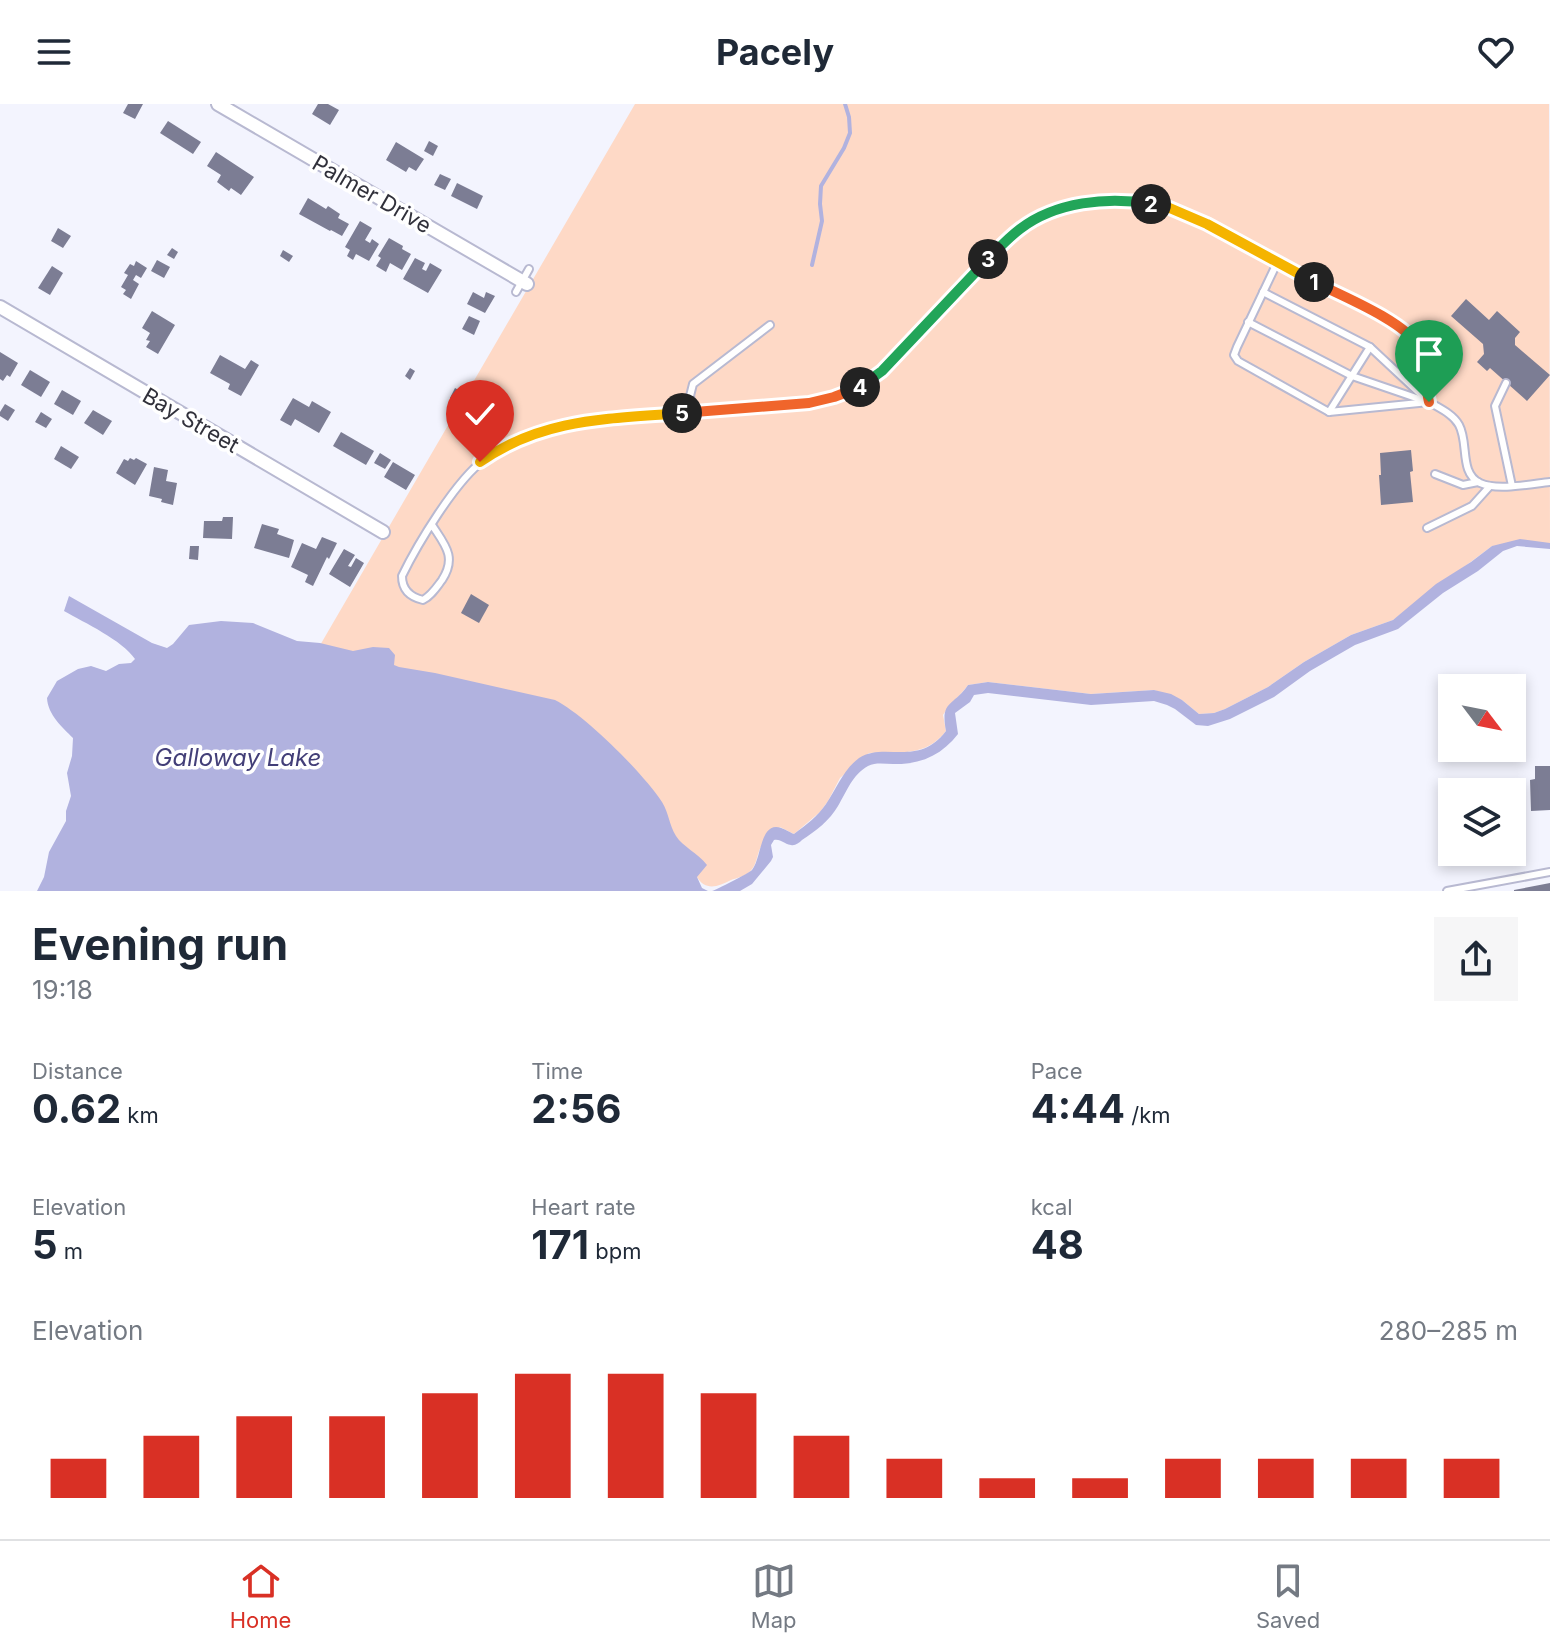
<!DOCTYPE html>
<html lang="en">
<head>
<meta charset="utf-8">
<style>
	body { margin:0; font-family:Inter,sans-serif; background:#f6f6f7; color:#1f2937; height:100vh; display:flex; flex-direction:column; font-size:30px; white-space:nowrap }
	* { box-sizing:border-box; margin:0 }
	p { font-size:26px; color:#747a83 }
	.icon { flex:none; width:44px; height:44px; fill:none; stroke:currentColor; stroke-width:2; stroke-linecap:round; stroke-linejoin:round }
	.map { position:relative; height:787px; overflow:hidden }
	.side { display:flex; flex-direction:column; background:#fff; flex:1 }
	.side>* { flex:none }
	.needle { width:52px; rotate:122deg }
	.fabs { position:absolute; left:1438px; top:570px; display:grid; gap:16px }
	.fabs a { display:grid; place-items:center; width:88px; height:88px; border-radius:0px; background:#fff; box-shadow:0 4px 12px #0003; font-size:40px }
	.pin { position:absolute; display:grid; place-items:center; width:68px; height:68px; color:#fff; margin:-82px -34px; border-radius:50% 50% 50% 0; rotate:-45deg; box-shadow:0 0 8px #0007 }
	.pin .icon { rotate:45deg }
	.km { position:absolute; width:40px; height:40px; margin:-20px; border-radius:50%; background:#222; color:#fff; font-size:22px; line-height:40px; text-align:center }
	.round { display:grid; place-items:center; flex:none; width:84px; height:84px; border-radius:0px; background:#f6f6f7 }
	.head { display:flex; align-items:center; justify-content:space-between; height:136px; padding:0 32px }
	h1 { font-size:44px; font-weight:700; line-height:60px }
	.metrics { display:grid; grid-template-columns:repeat(3,1fr); gap:12px; height:136px; padding:8px 32px }
	.metrics div { display:grid; align-content:center }
	.metrics b { font-size:40px; font-weight:700 }
	.metrics small { font-size:22px; font-weight:400 }
	.metrics p { font-size:22px }
	.chart { height:224px; padding:16px 32px }
	.chart p { display:flex; justify-content:space-between }
	.chart svg { width:100%; height:144px; margin-top:8px; stroke:#d93025; stroke-width:6 }
	header { display:flex; justify-content:space-between; align-items:center; height:104px; padding:0 32px; background:#fff; font-size:36px; font-weight:700 }
	.dock { display:flex; justify-content:space-around; align-items:center; height:112px; border-top:2px solid #e0e1e3; background:#fff; font-size:22px; color:#747a83 }
	.dock a { display:grid; justify-items:center; gap:4px }
	.dock .selected { color:#d93025 }
	.map>svg:first-child { display:block }
	.green { fill:#fed9c6 }
	.water { fill:#b1b2df }
	.lines { fill:none; stroke-linecap:round; stroke-linejoin:round }
	.stream { stroke:#b1b2df; stroke-width:4 }
	.building { fill:#7c7d94 }
	.lane-casing { stroke:#b8b9d1; stroke-width:10 }
	.street-casing { stroke:#b8b9d1; stroke-width:16 }
	.lane { stroke:#fff; stroke-width:6 }
	.street { stroke:#fff; stroke-width:12 }
	.split-1-casing { stroke:#fff; stroke-width:16 }
	.split-2-casing { stroke:#fff; stroke-width:16 }
	.split-3-casing { stroke:#fff; stroke-width:16 }
	.split-4-casing { stroke:#fff; stroke-width:16 }
	.split-5-casing { stroke:#fff; stroke-width:16 }
	.split-6-casing { stroke:#fff; stroke-width:16 }
	.split-1 { stroke:#f0652b; stroke-width:10 }
	.split-2 { stroke:#f5b400; stroke-width:10 }
	.split-3 { stroke:#22a559; stroke-width:10 }
	.split-4 { stroke:#22a559; stroke-width:10 }
	.split-5 { stroke:#f0652b; stroke-width:10 }
	.split-6 { stroke:#f5b400; stroke-width:10 }
	.labels { text-anchor:middle; stroke-width:7; stroke-linejoin:round; paint-order:stroke }
	.street-label { font-size:22px; fill:#31313b; stroke:#fff }
	.water-label { font-size:24px; font-style:italic; fill:#433f78; stroke:#fff }
</style>
</head>
<body>
<header><svg class="icon" aria-label="menu" viewBox="0 0 24 24"><path d="M4 6h16M4 12h16M4 18h16"/></svg>Pacely<svg class="icon" aria-label="heart" viewBox="0 0 24 24"><path d="M12 20l-8-8c-3-5 5-10 8-4 3-6 11-1 8 4z"/></svg></header>
<div class="map">
<svg width="1550" height="787" viewBox="0 0 1550 787">
	<rect width="100%" height="100%" fill="#f3f4fe"/>
	<!-- green -->
	<path class="green" d="M635,0H1549L1550,439L1492,442L1393,516L1351,531L1304,558L1268,583L1225,605L1214,609L1199,610L1182,596L1154,586L1091,590L988,578L968,581C960,592 951,598 943,611L946,627C925,654 899,647 869,649L840,674L828,697L820,708L794,730L780,723C775,729 767,734 762,741C756,750 758,762 748,769C743,773 736,774 731,776C718,783 705,787 697,773L177,787Z"/>
	<!-- water -->
	<g class="water">
		<path d="M1520,435L1550,439V445L1517,442L1503,447L1478,467L1443,489L1398,525L1355,541L1310,567L1274,593L1230,615L1208,622L1196,621L1175,605L1167,601L1154,597L1091,601L988,589L974,591L970,598L955,609L958,630C942,651 920,661 893,660C885,660 876,658 868,662C852,671 847,687 838,702C830,716 816,727 802,736C799,739 795,742 791,741C783,740 782,735 774,736L771,741L773,753L771,757L752,780L740,787H712C716,786 749,769 752,766C761,755 760,723 776,723C782,723 789,728 794,730C806,721 818,712 826,700C837,684 843,666 859,654C885,637 918,664 946,627C940,596 953,603 968,581L988,578L1091,590L1154,586L1171,590L1182,596L1199,610L1214,609L1225,605L1268,583L1304,558L1351,531L1393,516L1436,480L1471,458L1492,442Z"/>
		<path d="M69,492L152,539L167,544L173,540L189,521L221,517L253,519L297,537L320,539L353,547L373,543L389,544L395,551L394,561L399,563L435,569L555,596C585,611 643,669 662,698C669,709 669,721 676,732C683,743 698,749 707,761L697,773L702,784L708,787H37L44,773L49,748L66,717V707L71,692L67,669L72,652L73,634C62,623 48,611 47,594L57,577L78,565L91,562L106,567L119,560L131,559L135,555C122,536 85,519 64,507Z"/>
	</g>
	<g class="lines">
		<!-- stream -->
		<polyline class="stream" points="812,161 822,117 820,100 821,82 844,44 850,29 849,13 845,0"/>
	</g>
	<!-- building -->
	<g class="building">
		<polygon points="128,0 143,0 135,15 123,9"/>
		<polygon points="318,0 328,0 339,6 330,21 312,10"/>
		<polygon points="168,17 201,38 193,50 160,29"/>
		<polygon points="429,37 438,42 433,52 424,47"/>
		<polygon points="396,38 424,55 416,67 409,63 406,68 386,56"/>
		<polygon points="216,48 254,73 241,91 231,84 229,87 217,78 221,71 207,62"/>
		<polygon points="440,70 451,75 445,86 434,81"/>
		<polygon points="457,79 483,92 477,105 451,92"/>
		<polygon points="308,94 326,105 328,102 340,110 338,114 349,120 342,132 331,126 330,127 299,110"/>
		<polygon points="360,117 372,124 365,136 370,139 372,135 379,140 369,157 356,150 353,156 347,152 350,146 345,143"/>
		<polygon points="58,124 71,132 63,144 51,137"/>
		<polygon points="389,134 403,142 402,145 411,150 402,166 390,159 386,168 376,162 381,154 378,152"/>
		<polygon points="172,144 178,148 174,155 167,151"/>
		<polygon points="283,146 293,152 289,158 280,152"/>
		<polygon points="415,154 425,159 422,165 426,167 430,159 442,166 428,189 403,175"/>
		<polygon points="157,156 170,163 164,174 151,167"/>
		<polygon points="136,157 147,164 141,174 136,171 133,176 139,180 131,195 123,190 126,186 121,183 128,171 124,169 130,160 134,162"/>
		<polygon points="52,162 63,169 50,191 38,184"/>
		<polygon points="473,188 484,194 486,188 495,192 485,209 467,200"/>
		<polygon points="1466,195 1489,216 1497,207 1520,228 1515,234 1515,241 1550,271 1527,297 1490,264 1487,267 1477,258 1484,250 1483,240 1451,212"/>
		<polygon points="152,207 175,221 158,250 146,243 150,237 146,236 150,229 142,224"/>
		<polygon points="469,212 480,217 474,231 462,225"/>
		<polygon points="0,248 18,259 10,273 7,271 3,277 0,275"/>
		<polygon points="220,251 245,265 251,256 259,261 241,292 228,285 230,280 210,269"/>
		<polygon points="410,264 415,267 410,276 405,272"/>
		<polygon points="30,266 50,278 41,293 21,281"/>
		<polygon points="455,284 462,288 456,297 450,294"/>
		<polygon points="62,286 81,297 73,311 54,300"/>
		<polygon points="293,294 309,303 312,297 331,308 319,329 295,315 291,322 280,316"/>
		<polygon points="5,300 15,306 8,317 0,312 0,308"/>
		<polygon points="93,306 112,317 103,331 84,319"/>
		<polygon points="41,308 52,315 46,324 35,318"/>
		<polygon points="341,328 374,347 366,361 333,342"/>
		<polygon points="61,342 79,353 71,365 54,355"/>
		<polygon points="1411,346 1413,367 1410,368 1413,398 1381,401 1379,371 1381,371 1380,349"/>
		<polygon points="380,349 391,356 385,365 374,359"/>
		<polygon points="130,354 134,356 136,354 147,360 135,381 116,369 124,355 128,357"/>
		<polygon points="393,358 415,371 406,386 384,373"/>
		<polygon points="154,363 168,366 166,377 177,379 173,401 161,398 162,395 149,392"/>
		<polygon points="223,413 233,413 232,435 203,434 204,417 222,417"/>
		<polygon points="262,420 279,425 277,430 294,436 289,454 254,444"/>
		<polygon points="322,433 337,439 329,455 327,453 313,482 305,478 308,471 291,463 302,439 316,445"/>
		<polygon points="190,442 199,442 198,456 189,455"/>
		<polygon points="344,445 355,451 348,462 351,463 356,454 364,459 350,483 329,470"/>
		<polygon points="471,490 489,501 479,519 461,509"/>
		<polygon points="1535,662 1550,662 1550,706 1531,707 1530,676 1535,675"/>
		<polygon points="1550,779 1550,787 1514,787 1514,786"/>
	</g>
	<g class="lines">
		<!-- lane casing -->
		<g class="lane-casing">
			<g id="lane">
				<polyline points="1277,159 1237,243 1234,251 1238,257 1329,308 1429,298"/>
				<polyline points="516,188 529,165"/>
				<polyline points="1263,188 1370,243 1429,298"/>
				<polyline points="1248,218 1352,272 1425,297"/>
				<polyline points="1506,279 1495,302 1512,382"/>
				<polyline points="693,308 690,292 693,280 770,221"/>
				<polyline points="1329,308 1370,243"/>
				<polyline points="1435,370 1463,381 1478,378"/>
				<path d="M432,421C445,441 457,453 442,476C436,484 432,491 423,496C410,493 402,486 402,472C417,441 456,376 484,356C509,337 539,327 569,319L809,299C839,292 858,286 882,267C907,240 933,213 958,186C978,165 997,143 1020,125C1066,89 1133,91 1185,110L1389,216L1411,231L1418,243L1429,298C1439,304 1453,310 1459,321C1469,339 1459,369 1480,379C1497,387 1531,380 1550,378"/>
				<polyline points="1427,424 1472,402 1490,382"/>
				<polyline points="1447,787 1550,768"/>
			</g>
		</g>
		<!-- street casing -->
		<g class="street-casing">
			<g id="street">
				<polyline points="218,0 527,180"/>
				<polyline points="0,203 383,428"/>
			</g>
		</g>
		<!-- lane -->
		<use href="#lane" class="lane"/>
		<!-- street -->
		<use href="#street" class="street"/>
	</g>
	<g class="lines">
		<!-- split-1 casing -->
		<g class="split-1-casing">
			<path id="split-1" d="M1314,178C1338,190 1409,219 1418,243C1424,259 1425,280 1429,298"/>
		</g>
		<!-- split-2 casing -->
		<g class="split-2-casing">
			<polyline id="split-2" points="1151,100 1165,102 1207,120 1314,178"/>
		</g>
		<!-- split-3 casing -->
		<g class="split-3-casing">
			<path id="split-3" d="M988,155C998,145 1008,134 1020,125C1055,98 1108,92 1151,100"/>
		</g>
		<!-- split-4 casing -->
		<g class="split-4-casing">
			<polyline id="split-4" points="860,283 882,267 988,155"/>
		</g>
		<!-- split-5 casing -->
		<g class="split-5-casing">
			<polyline id="split-5" points="682,309 809,299 834,293 860,283"/>
		</g>
		<!-- split-6 casing -->
		<g class="split-6-casing">
			<path id="split-6" d="M480,358C543,314 608,315 682,309"/>
		</g>
		<!-- split-1 -->
		<use href="#split-1" class="split-1"/>
		<!-- split-2 -->
		<use href="#split-2" class="split-2"/>
		<!-- split-3 -->
		<use href="#split-3" class="split-3"/>
		<!-- split-4 -->
		<use href="#split-4" class="split-4"/>
		<!-- split-5 -->
		<use href="#split-5" class="split-5"/>
		<!-- split-6 -->
		<use href="#split-6" class="split-6"/>
	</g>
	<g class="labels">
		<!-- street labels -->
		<g class="street-label">
			<text transform="translate(372 90) rotate(30)" y="8">Palmer Drive</text>
			<text transform="translate(191 316) rotate(30)" y="8">Bay Street</text>
		</g>
		<!-- water labels -->
		<g class="water-label">
			<text x="238" y="662">Galloway Lake</text>
		</g>
	</g>
</svg>
<div class="fabs">
<a><svg class="needle" viewBox="-14 -14 28 28"><path d="M0-13l5 13h-10z" fill="#e53935"/><path d="M0 13l5-13h-10z" fill="#747a83"/></svg></a>
<a><svg class="icon" aria-label="layers" viewBox="0 0 24 24"><path d="M12 4l9 5-9 5-9-5zM3 14l9 5 9-5"/></svg></a>
</div>
<div class="pin" style="left:1429px;top:298px;background:#1e9e55"><svg class="icon" aria-label="arrive" viewBox="0 0 24 24"><path d="M6 21V4h12l-3 4 3 4H6"/></svg></div>
<div class="pin" style="left:480px;top:358px;background:#d93025"><svg class="icon" aria-label="check" viewBox="0 0 24 24"><path d="M5 12l5 5 9-10"/></svg></div>
<b class="km" style="left:1314px;top:178px">1</b>
<b class="km" style="left:1151px;top:100px">2</b>
<b class="km" style="left:988px;top:155px">3</b>
<b class="km" style="left:860px;top:283px">4</b>
<b class="km" style="left:682px;top:309px">5</b>
</div>
<section class="side">
<div class="head"><div><h1>Evening run</h1><p>19:18</p></div><a class="round"><svg class="icon" aria-label="share" viewBox="0 0 24 24"><path d="M12 15V3M7 8l5-5 5 5M5 13v7h14v-7"/></svg></a></div>
<div class="metrics">
<div><p>Distance</p><b>0.62<small> km</small></b></div>
<div><p>Time</p><b>2:56</b></div>
<div><p>Pace</p><b>4:44<small> /km</small></b></div>
</div>
<div class="metrics">
<div><p>Elevation</p><b>5<small> m</small></b></div>
<div><p>Heart rate</p><b>171<small> bpm</small></b></div>
<div><p>kcal</p><b>48</b></div>
</div>
<div class="chart"><p><span>Elevation</span>280–285 m</p>
<svg viewBox="0 0 160 44" preserveAspectRatio="none"><path d="M5 44V32M15 44V25M25 44V19M35 44V19M45 44V12M55 44V6M65 44V6M75 44V12M85 44V25M95 44V32M105 44V38M115 44V38M125 44V32M135 44V32M145 44V32M155 44V32"/></svg>
</div>
</section>
<nav class="dock">
<a class="selected"><svg class="icon" aria-label="home" viewBox="0 0 24 24"><path d="M3 11l9-7 9 7M6 9v11h12V9"/></svg>Home</a>
<a><svg class="icon" aria-label="map" viewBox="0 0 24 24"><path d="M3 6l6-2 6 2 6-2v14l-6 2-6-2-6 2zM9 4v14M15 6v14"/></svg>Map</a>
<a><svg class="icon" aria-label="saved" viewBox="0 0 24 24"><path d="M7 4h10v16l-5-4-5 4z"/></svg>Saved</a>
</nav>
</body>
</html>
